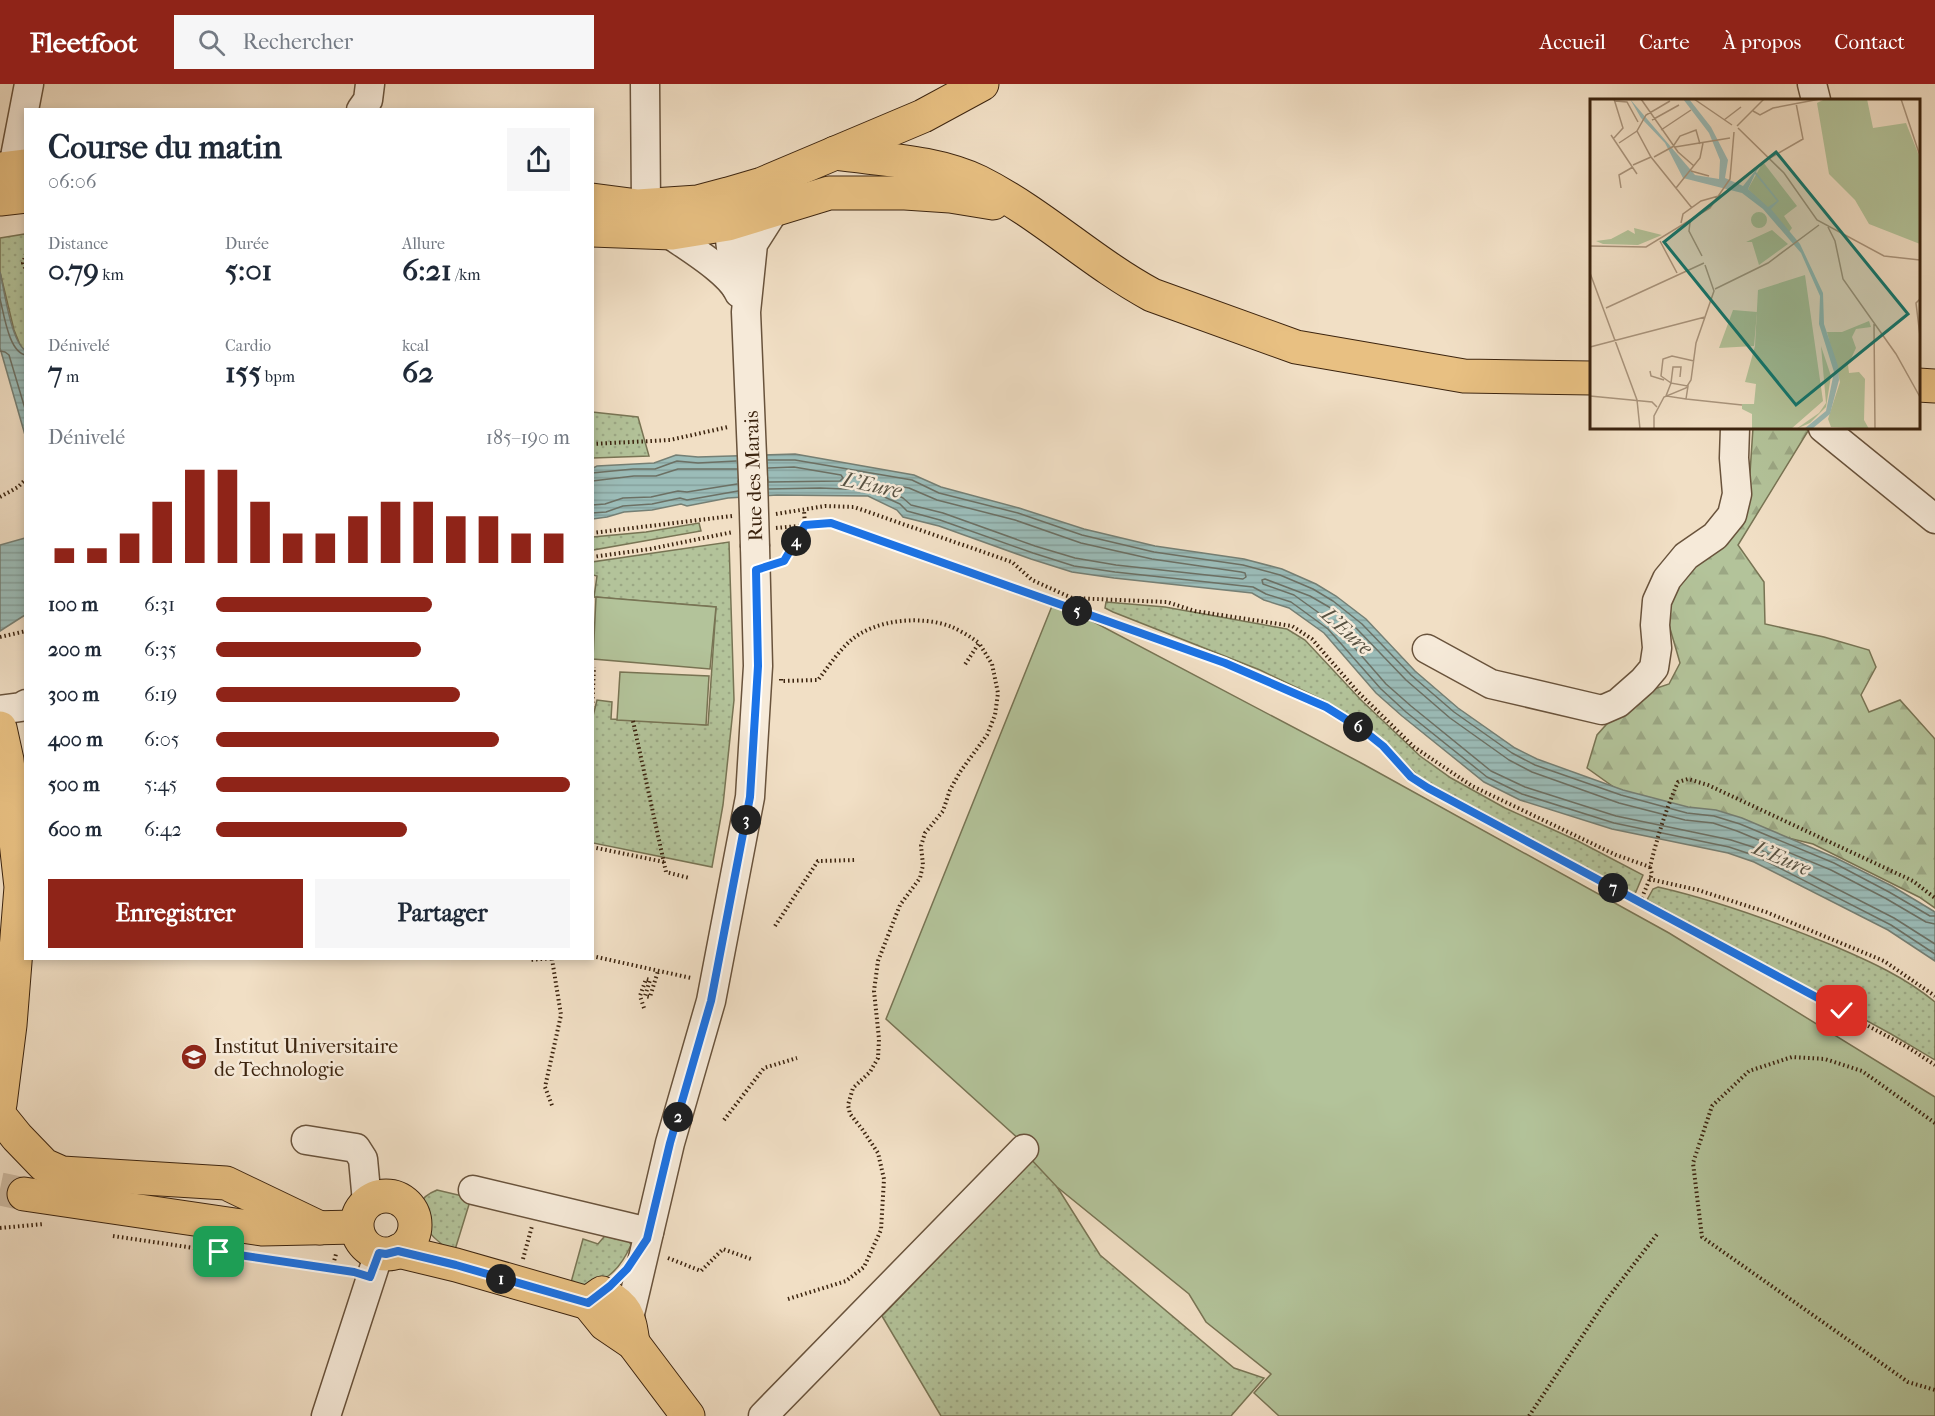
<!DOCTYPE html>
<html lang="fr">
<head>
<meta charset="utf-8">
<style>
	body { margin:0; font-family:"IM FELL French Canon",serif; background:#f6f6f7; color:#1f2937; height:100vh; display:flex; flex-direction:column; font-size:22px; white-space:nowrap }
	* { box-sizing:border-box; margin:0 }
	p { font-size:20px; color:#747a83 }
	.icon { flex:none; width:33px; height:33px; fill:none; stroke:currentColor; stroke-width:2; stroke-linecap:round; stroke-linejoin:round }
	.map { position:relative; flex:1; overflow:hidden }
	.drawer { position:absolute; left:24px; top:24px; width:570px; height:852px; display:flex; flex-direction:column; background:#fff; border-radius:0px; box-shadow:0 3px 9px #0003 }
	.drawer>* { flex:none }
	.pin { position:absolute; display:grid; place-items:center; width:51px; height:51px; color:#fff; margin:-26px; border-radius:12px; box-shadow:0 3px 9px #0006 }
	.km { position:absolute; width:30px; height:30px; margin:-15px; border-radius:50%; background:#222; color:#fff; font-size:16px; line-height:30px; text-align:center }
	.round { display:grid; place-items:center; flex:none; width:63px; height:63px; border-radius:0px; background:#f6f6f7 }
	.head { display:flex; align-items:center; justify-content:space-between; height:102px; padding:0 24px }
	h1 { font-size:33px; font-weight:700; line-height:45px }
	.stats { display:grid; grid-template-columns:repeat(3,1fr); gap:9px; height:102px; padding:6px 24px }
	.stats div { display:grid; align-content:center }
	.stats b { font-size:30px; font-weight:700 }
	.stats small { font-size:16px; font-weight:400 }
	.stats p { font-size:16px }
	.chart { height:168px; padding:12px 24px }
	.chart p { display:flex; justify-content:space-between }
	.chart svg { width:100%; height:108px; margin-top:6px; stroke:#8f2418; stroke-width:6 }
	.action { display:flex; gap:12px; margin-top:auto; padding:12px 24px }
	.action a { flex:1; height:69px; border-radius:0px; background:#8f2418; color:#fff; font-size:24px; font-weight:700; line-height:69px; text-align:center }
	.action a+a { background:#f6f6f7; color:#1f2937 }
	ul { padding:0 24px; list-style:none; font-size:20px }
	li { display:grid; grid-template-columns:96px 72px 1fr; align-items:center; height:45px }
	li i { height:15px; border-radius:8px; background:#8f2418 }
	header { display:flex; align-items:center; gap:36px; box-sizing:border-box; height:84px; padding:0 30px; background:#8f2418; color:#fff }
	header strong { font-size:28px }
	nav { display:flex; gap:33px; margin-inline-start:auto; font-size:21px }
	.search { width:420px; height:54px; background:#f6f6f7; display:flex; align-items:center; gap:15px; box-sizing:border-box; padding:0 21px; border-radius:0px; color:#747a83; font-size:22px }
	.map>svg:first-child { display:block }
	.grass { fill:url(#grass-dots); stroke:#787454; stroke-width:1.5 }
	.forest { fill:url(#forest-firs); stroke:#787454; stroke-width:1.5 }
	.pitch { fill:#b3c39a; stroke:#787454; stroke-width:1.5 }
	.water { fill:url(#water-rules); stroke:#757f74; stroke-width:1.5 }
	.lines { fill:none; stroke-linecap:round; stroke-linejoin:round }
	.shore { stroke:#6c7064; stroke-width:1.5 }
	.major-tunnel { stroke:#cdbaa1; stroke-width:33; stroke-dasharray:33 16; stroke-linecap:butt }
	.minor-casing { stroke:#69533c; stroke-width:31 }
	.major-casing { stroke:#3c240f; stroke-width:35 }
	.path { stroke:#3c240f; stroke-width:4; stroke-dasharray:1.5 3; stroke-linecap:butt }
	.minor { stroke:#f6ead9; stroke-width:28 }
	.major { stroke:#e8c082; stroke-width:33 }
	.minor-bridge-casing { stroke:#69533c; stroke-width:31; stroke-linecap:butt }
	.minor-bridge { stroke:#f6ead9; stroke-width:28 }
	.route-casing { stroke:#fff; stroke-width:12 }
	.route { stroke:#1a73e8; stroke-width:8 }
	.labels { text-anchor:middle; stroke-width:5; stroke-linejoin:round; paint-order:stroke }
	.street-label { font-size:20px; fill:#3c240f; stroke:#f6ead9 }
	.poi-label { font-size:20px; fill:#3c240f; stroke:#f6ead9; text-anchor:start }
	.water-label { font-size:21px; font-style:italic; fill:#585242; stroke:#f6ead9 }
	.inset-road { fill:none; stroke:#a9947c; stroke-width:1.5 }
	.view { fill:#0f766e; fill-opacity:0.15; stroke:#0f766e; stroke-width:3 }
	.inset-edge { fill:none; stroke:#3c240f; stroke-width:3 }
</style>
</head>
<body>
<header>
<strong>Fleetfoot</strong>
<div class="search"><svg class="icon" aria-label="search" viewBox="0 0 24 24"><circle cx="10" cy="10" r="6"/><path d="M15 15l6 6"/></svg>Rechercher</div>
<nav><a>Accueil</a><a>Carte</a><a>À propos</a><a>Contact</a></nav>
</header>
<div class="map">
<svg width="1935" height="1332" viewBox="0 0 1935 1332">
	<defs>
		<pattern id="grass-dots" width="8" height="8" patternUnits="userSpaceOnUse" patternTransform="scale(1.5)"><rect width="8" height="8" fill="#b3c39a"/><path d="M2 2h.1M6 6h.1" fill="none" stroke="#9ba784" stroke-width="1.8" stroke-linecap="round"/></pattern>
		<pattern id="forest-firs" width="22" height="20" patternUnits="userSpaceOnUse" patternTransform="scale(1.5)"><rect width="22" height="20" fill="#b3c39a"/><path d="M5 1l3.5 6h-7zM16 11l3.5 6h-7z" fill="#9ba784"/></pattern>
		<pattern id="water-rules" width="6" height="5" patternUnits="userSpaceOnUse" patternTransform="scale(1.5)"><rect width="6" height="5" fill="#9bbcb8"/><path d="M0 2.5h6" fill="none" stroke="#86a19d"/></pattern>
	</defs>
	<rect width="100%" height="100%" fill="#f1dfc5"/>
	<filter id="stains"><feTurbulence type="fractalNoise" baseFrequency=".00333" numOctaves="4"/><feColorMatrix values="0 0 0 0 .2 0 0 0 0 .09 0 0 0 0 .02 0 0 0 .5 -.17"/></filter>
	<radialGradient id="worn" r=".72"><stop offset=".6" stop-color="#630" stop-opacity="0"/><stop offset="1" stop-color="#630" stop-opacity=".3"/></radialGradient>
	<!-- grass -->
	<g class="grass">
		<polygon points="25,150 25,273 14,246 0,188 0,154"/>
		<polygon points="592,328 638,333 649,372 593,374"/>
		<polygon points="699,439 701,447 593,466 593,453 646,448"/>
		<polygon points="729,458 734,616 723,721 712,783 593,759 592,636 597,616 612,618 611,635 708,641 716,523 594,513 597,492 593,491 592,478"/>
		<polygon points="1106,518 1165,523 1287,545 1305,556 1361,616 1420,672 1451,694 1505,724 1576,756 1643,791 1635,810 1420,694 1376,650 1327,618 1260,586 1113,528 1105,524"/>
		<path d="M1658,803C1719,817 1776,838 1834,862C1869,877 1905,893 1935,918V976L1891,950L1647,816L1653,805Z"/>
		<polygon points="1037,1071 1100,1171 1234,1284 1264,1294 1231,1332 941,1332 882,1232"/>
		<path d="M437,1106L471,1114L454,1169C432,1155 397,1122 437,1106Z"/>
		<path d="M609,1147L629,1157L631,1161C618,1190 601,1203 570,1202L583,1155L598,1160Z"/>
	</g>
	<!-- forest -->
	<polygon class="forest" points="1753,344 1806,344 1808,347 1738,461 1764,498 1765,540 1824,553 1869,566 1876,583 1861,611 1869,628 1900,616 1935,655 1935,824 1919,813 1813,760 1632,716 1587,684 1597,651 1631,613 1669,600 1680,579 1667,534 1673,505 1734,440 1750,389"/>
	<!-- pitch -->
	<g class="pitch">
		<polygon points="596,513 716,523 710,585 593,575"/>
		<polygon points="1054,517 1363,680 1669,849 1935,1013 1935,1332 1279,1332 1254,1309 1271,1290 1206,1238 1189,1210 1057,1103 1028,1072 1020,1056 886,935"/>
		<polygon points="620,588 709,592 706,641 617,636"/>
	</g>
	<!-- water -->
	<g class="water">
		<path d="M0,188C4,205 11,257 25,266V351L0,264Z"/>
		<polygon points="795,370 914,391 941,403 1019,424 1084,445 1155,462 1244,475 1282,485 1316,500 1336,512 1366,535 1415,587 1458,624 1515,664 1537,675 1623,706 1688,723 1716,726 1742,734 1836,774 1892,802 1935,828 1935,877 1888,846 1754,778 1728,769 1612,745 1520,716 1484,698 1402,632 1376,609 1324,549 1289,524 1264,516 1252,509 1114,494 1072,488 1031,475 939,442 903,433 897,426 868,412 777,411 728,414 687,422 681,420 652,426 624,428 607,433 593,435 593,384 597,382 654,379 676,371 698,373"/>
		<polygon points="25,454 25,531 0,547 0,461"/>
	</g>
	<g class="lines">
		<!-- shore -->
		<g class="shore">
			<path d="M0,215C4,230 9,269 26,271"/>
			<polyline points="0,267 5,268 9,271 26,328"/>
			<polyline points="768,376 795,376 912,396 939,409 1018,429 1082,451 1154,468 1243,481 1280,491 1313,505 1333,517 1362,540 1411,591 1454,628 1512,669 1535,681 1621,711 1687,729 1714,732 1740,740 1834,779 1889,808 1930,832 1935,832"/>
			<polyline points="768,384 794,383 841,391 843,394 840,397 769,398"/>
			<polyline points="592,389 633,385 655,385 677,377 698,379 736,377"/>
			<polyline points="592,397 634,392 656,392 678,385 737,385"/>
			<polygon points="887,400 909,404 937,416 1015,436 1081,459 1152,475 1241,488 1245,489 1246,493 1243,495 1116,481 1075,474 1035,462 943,429 911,421 903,414 885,405 884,401"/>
			<polyline points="769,405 820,404 869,406 900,420 907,427 940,436 1033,469 1074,482 1115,488 1253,503 1266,510 1291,518 1328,545 1381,605 1406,628 1487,693 1522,710 1614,739 1729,763 1756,772 1891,841 1935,870"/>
			<polyline points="592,421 605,420 623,414 651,413 678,407 687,408 737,400"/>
			<polyline points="592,429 606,428 623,422 652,420 680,414 687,416 738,407"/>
			<polyline points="1935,840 1926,838 1885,814 1831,786 1737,747 1713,739 1685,736 1619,719 1532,688 1509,676 1450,634 1406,596 1357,545 1329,523 1310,512 1265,495 1262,496 1263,500 1294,511 1333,539 1386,600 1411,622 1491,687 1525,703 1616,732 1731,756 1759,765 1894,834 1935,860"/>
		</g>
		<!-- major-tunnel -->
		<polyline class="major-tunnel" points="0,1105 24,1110"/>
		<!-- minor casing -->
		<g class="minor-casing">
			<g id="minor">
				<polyline points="645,0 646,121"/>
				<polyline points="1812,0 1816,16"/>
				<polyline points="361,26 368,16 370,0"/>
				<polyline points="13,83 29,0"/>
				<path d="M668,149C688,163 730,188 739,209"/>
				<polyline points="736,203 728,140 742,124"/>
				<polyline points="1823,344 1935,435"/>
				<polyline points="753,396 746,228 753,160 774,127"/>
				<polyline points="1427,565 1491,600 1602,626 1618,619 1643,597 1654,584 1657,564 1655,541 1657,517 1667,495 1686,472 1715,452 1732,431 1737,410 1734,374 1735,344"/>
				<polyline points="0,626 21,623 26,620"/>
				<polyline points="306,1056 356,1064 363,1075 367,1118"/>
				<polyline points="473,1106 649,1148"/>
				<polyline points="629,1234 670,1059 711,917 750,713 758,582 755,463"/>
				<polyline points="326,1332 379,1169"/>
				<polyline points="763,1332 1024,1065"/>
			</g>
		</g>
		<!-- major casing -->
		<g class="major-casing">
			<g id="major">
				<path d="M835,69C883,76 935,77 979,98C1041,129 1091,178 1152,211L1296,263L1464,292L1592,294"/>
				<polyline points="0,85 26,82"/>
				<polyline points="0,115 26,112"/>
				<polyline points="592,116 638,122 698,118 728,110 762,100 923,32 982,0"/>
				<polyline points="592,146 672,149 728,140 829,109 905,109 950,112 993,119"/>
				<polyline points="1918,301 1935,302"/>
				<polyline points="0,644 7,676 21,803 10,941 0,1020"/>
				<polyline points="0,1032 17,1053 44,1081 62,1089 226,1099 320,1144"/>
				<polyline points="24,1110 262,1145 356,1143"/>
				<circle cx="386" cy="1141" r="29"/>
				<polyline points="398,1167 456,1181 588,1219"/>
				<polyline points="588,1219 605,1240 633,1259 688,1332"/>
				<path d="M588,1219L602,1209C627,1223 629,1231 633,1259"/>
			</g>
		</g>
		<!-- path -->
		<g class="path">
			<polyline points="26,170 23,179 26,186"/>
			<polyline points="592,360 670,356 728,343"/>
			<polyline points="26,371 26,375"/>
			<polyline points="0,413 18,403 26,395"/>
			<path d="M776,430L825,422L854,423L1012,478L1032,496L1072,514L1167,518L1195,527L1292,542L1312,555L1357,607L1414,663L1472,702L1616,771L1650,783C1657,754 1666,725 1678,698L1688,695L1708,701L1913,797L1935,814"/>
			<polyline points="776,444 831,439 1225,579 1326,623 1363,646 1383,662 1411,693 1428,704 1909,964 1935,981"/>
			<polyline points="592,449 732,432"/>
			<polyline points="592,473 650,465 733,448"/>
			<polyline points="779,479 784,477 805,442 804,426"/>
			<polyline points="0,553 26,547"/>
			<path d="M781,595V597L818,596C828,583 838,568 850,557C875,535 922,531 952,543C961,547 971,553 979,559L964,582"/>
			<polyline points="592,628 594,583"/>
			<polyline points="633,637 666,788 689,794"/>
			<polyline points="592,763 664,778"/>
			<polyline points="1649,795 1698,806 1766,828 1884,877 1935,912"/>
			<polyline points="1640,818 1652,790 1650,783"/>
			<polyline points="775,842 818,777 857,776"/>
			<polyline points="592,872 691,894"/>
			<polyline points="529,874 529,876 555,874"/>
			<polyline points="552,875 561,931 545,1003 553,1024"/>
			<polyline points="644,924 640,912 646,895 650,896 645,912 650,913 658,887"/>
			<polyline points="724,1036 764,984 797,974"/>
			<polyline points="1935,1039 1862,987 1825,975 1792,973 1749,987 1712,1022 1693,1079 1702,1153 1908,1298 1935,1306"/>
			<polyline points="0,1144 44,1140"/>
			<polyline points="113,1152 349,1187"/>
			<polyline points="668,1174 701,1187 723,1165 751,1175"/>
			<polyline points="523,1175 532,1142"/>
			<polyline points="332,1185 336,1170"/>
			<polyline points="788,1215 846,1197 864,1183 881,1146 884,1095 878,1069 862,1045 850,1030 848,1021 853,1004 870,988 878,974 879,955 874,907 878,877 900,821 920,794 923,781 921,762 925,749 943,727 950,706 960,688 987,651 995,631 998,609 992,580 979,559"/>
			<polyline points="1529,1332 1607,1215 1658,1149"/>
		</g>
		<!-- minor -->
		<use href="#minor" class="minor"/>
		<!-- major -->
		<use href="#major" class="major"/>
		<!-- minor-bridge casing -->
		<g class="minor-bridge-casing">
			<polyline id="minor-bridge" points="753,396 755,463"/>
		</g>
		<!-- minor-bridge -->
		<use href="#minor-bridge" class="minor-bridge"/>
	</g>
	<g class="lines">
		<!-- route casing -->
		<g class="route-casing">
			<polyline id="route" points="219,1168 354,1188 370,1193 379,1169 386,1170 398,1167 456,1181 588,1219 610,1202 627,1185 647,1155 670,1059 711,917 750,713 758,582 756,486 784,477 805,441 831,439 1225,579 1326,623 1363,646 1383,662 1411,693 1428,704 1842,927"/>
		</g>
		<!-- route -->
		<use href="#route" class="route"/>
	</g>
	<!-- icons -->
	<defs>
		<g id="university-disc" transform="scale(1.35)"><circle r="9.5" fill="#8f2418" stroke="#f6ead9"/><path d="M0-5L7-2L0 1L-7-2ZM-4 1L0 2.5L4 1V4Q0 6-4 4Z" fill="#fff"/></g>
	</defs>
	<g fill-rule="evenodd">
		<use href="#university-disc" x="194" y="973"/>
	</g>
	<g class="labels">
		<!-- street labels -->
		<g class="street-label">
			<text transform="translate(753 392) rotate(-92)" y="7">Rue des Marais</text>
		</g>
		<!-- poi labels -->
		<g class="poi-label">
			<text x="214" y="969">Institut Universitaire<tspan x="214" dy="23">de Technologie</tspan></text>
		</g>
		<!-- water labels -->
		<g class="water-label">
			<text transform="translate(872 401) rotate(12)" y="7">L'Eure</text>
			<text transform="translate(1347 547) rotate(42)" y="7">L'Eure</text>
			<text transform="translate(1782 774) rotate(23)" y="7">L'Eure</text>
		</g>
	</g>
	<!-- overview -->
	<g transform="translate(1590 15)">
		<rect width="330" height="330" fill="#f1dfc5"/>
		<path d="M173,63L207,107L194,117L202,129L199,133L158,90ZM161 121a8 8 0 1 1 16 0a8 8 0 1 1-16 0ZM182,131L198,145L169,166L162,143H156ZM143,211L167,213L164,247L129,249ZM231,247L241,277L236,308L220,324L206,330L229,314L236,304Z" fill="#b3c39a"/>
		<path d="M279,222L281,228L266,230L262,238L266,249L258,266L259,274L269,273L275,280L274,321L279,330L241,328L238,320L250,283L237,233H252Z" fill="#b3c39a"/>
		<path d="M235,0H277L283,29L316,24L330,59V145L279,125L265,101L239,75L227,4Z" fill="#b3c39a"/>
		<path d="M44,129L72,136L48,146L13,145L6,142L21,140L38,131L45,135Z" fill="#b3c39a"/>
		<path d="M215,176L233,302L201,330H162V315L152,310V305H164L166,285L155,283L165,247L168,191Z" fill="#b3c39a"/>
		<path d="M40,0L105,76L129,80L130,61L119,34L93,0H99L121,28L138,61L135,79L153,87L173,62L166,73L189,102L181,110L210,145L233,194L234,225L248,267L249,281L240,315L222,330H214L236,312L244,273L229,225L230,197L211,154L173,110L152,94L93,79L75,44L51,19ZM165,75L187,102L178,108L158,90Z" fill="#9bbcb8" fill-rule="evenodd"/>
		<path class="inset-road" d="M51,0L88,53L104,67M104,0L142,26M311,0L330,57M25,2L37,3L48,23M80,2L56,16L47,32L61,58L102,109M163,12L170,16L183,9L230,0M62,21L89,6M134,21L151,8M147,27L174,0M148,29L194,74L227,121L294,157L330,161M71,31L101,11M21,36L47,75M24,39L33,29L24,0M29,44L47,32M84,46L90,37L106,31L110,45M85,48L140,39M64,58L84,47M180,59L213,40L206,4M43,66L61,58M101,72L119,77M31,89L29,76L43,68M86,89L110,59L113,44M100,123L99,132L112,157M91,124L93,115L111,102L132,96M238,128L245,142L253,180L306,255L330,298M70,142L87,174M0,147L56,148L120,109L140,80L144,33M0,174L47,301L50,330M125,190L178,164L229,126M330,200L326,204L330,237M16,209L114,164M284,225L285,330M0,248L115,218M60,272L61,277L74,281M90,278L91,268H83L81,284L71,277L73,260L82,257L104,262M0,297L62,303L67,308M96,300L98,287L81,284L76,297L96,300L152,306M64,330V317L74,298L96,289L101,281L106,244L124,192L115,166"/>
		<path class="view" d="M186,53L318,215L206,306L74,143Z"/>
		<rect width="330" height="330" class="inset-edge"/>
	</g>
	<rect width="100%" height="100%" filter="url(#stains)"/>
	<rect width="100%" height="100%" fill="url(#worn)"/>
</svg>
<div class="pin" style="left:219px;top:1168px;background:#1e9e55"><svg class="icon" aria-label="arrive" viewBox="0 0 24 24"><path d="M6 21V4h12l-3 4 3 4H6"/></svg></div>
<div class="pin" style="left:1842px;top:927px;background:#d93025"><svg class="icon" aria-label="check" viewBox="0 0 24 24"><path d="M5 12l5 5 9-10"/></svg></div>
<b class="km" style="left:501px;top:1195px">1</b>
<b class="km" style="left:678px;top:1033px">2</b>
<b class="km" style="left:746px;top:736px">3</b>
<b class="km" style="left:796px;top:457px">4</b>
<b class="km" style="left:1077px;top:527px">5</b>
<b class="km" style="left:1358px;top:643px">6</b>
<b class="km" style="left:1613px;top:804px">7</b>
<section class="drawer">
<div class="head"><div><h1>Course du matin</h1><p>06:06</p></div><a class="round"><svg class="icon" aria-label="share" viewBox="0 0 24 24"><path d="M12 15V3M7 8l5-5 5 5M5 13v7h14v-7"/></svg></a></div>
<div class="stats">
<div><p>Distance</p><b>0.79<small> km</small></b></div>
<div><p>Durée</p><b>5:01</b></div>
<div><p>Allure</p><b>6:21<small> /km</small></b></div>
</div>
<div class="stats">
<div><p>Dénivelé</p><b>7<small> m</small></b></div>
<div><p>Cardio</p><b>155<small> bpm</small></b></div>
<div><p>kcal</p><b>62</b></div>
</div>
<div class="chart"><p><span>Dénivelé</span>185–190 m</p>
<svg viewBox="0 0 160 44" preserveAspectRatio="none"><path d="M5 44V38M15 44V38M25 44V32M35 44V19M45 44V6M55 44V6M65 44V19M75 44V32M85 44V32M95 44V25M105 44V19M115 44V19M125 44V25M135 44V25M145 44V32M155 44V32"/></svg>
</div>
<ul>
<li><b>100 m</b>6:31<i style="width:61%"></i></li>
<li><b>200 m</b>6:35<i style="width:58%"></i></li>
<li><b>300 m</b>6:19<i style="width:69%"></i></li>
<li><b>400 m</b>6:05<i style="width:80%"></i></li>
<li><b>500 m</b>5:45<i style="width:100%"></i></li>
<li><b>600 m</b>6:42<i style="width:54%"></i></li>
</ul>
<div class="action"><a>Enregistrer</a><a>Partager</a></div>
</section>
</div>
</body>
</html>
